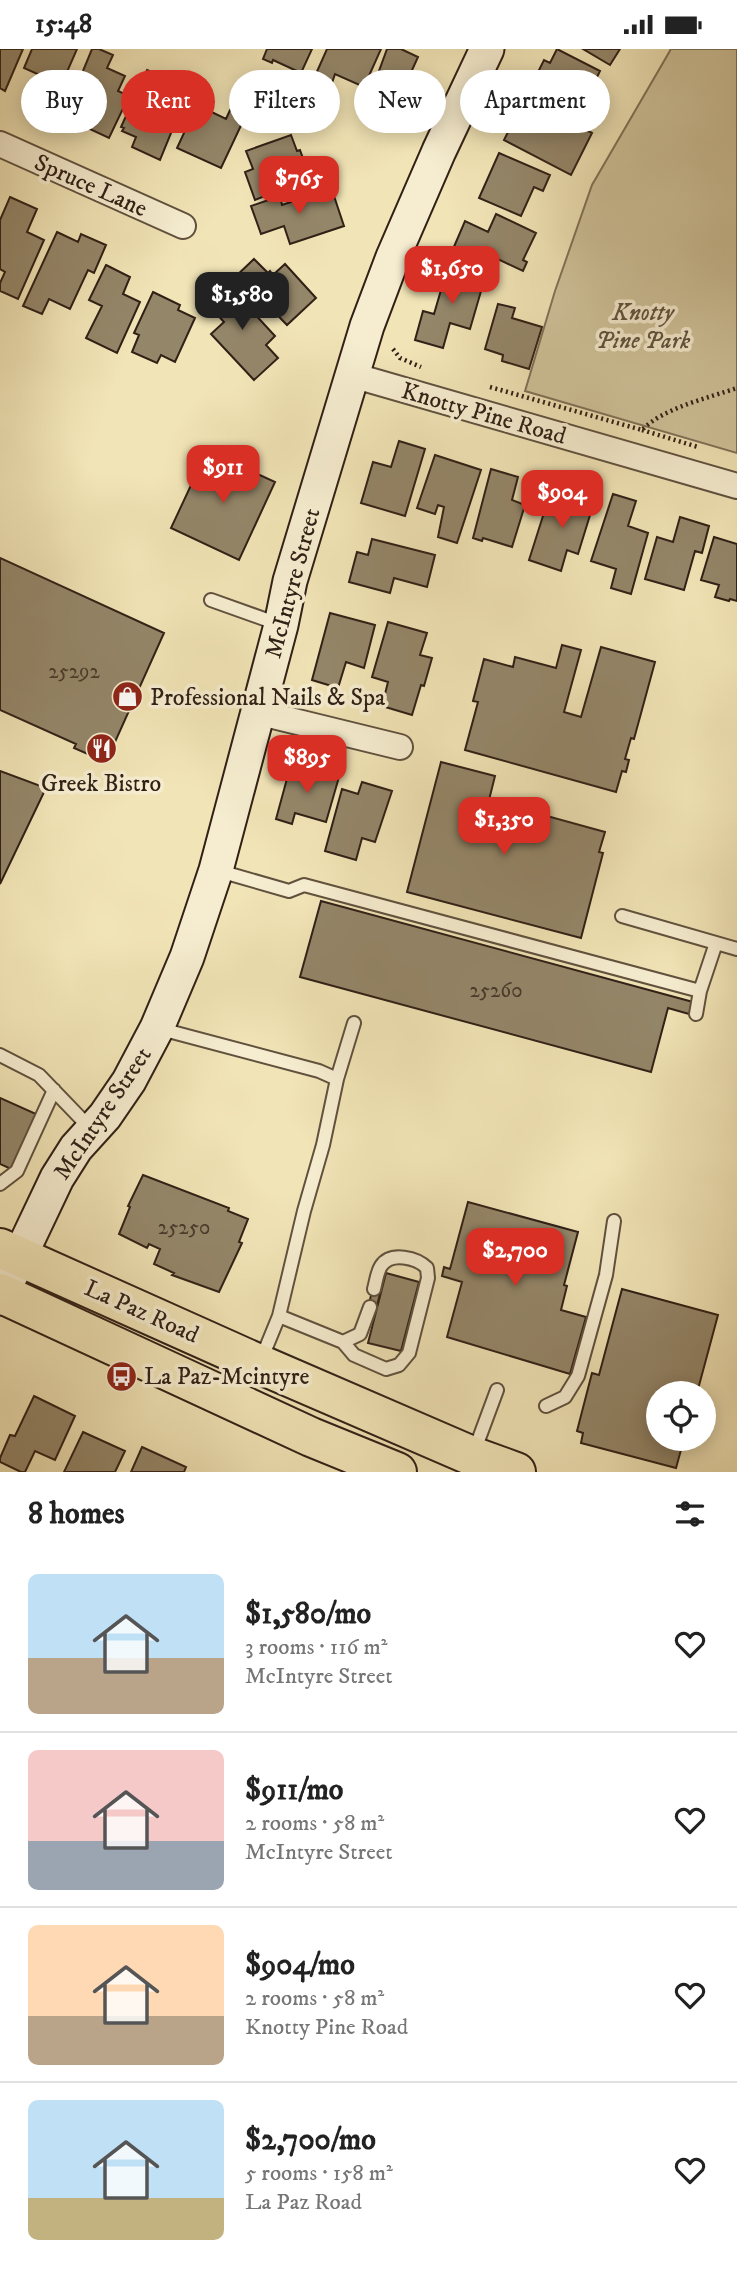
<!DOCTYPE html>
<html lang="en">
<head>
<meta charset="utf-8">
<style>
  :root { --surface:#fff; --page:#f6f6f6; --text:#222; --muted:#767676; --line:#e0e0e0; --accent:#d93025 }
  body { margin:0; font-family:"IM FELL DW Pica",serif; background:var(--page); color:var(--text); height:100vh; display:flex; flex-direction:column; font-size:26px; white-space:nowrap }
  * { box-sizing:border-box; margin:0 }
  p { font-size:23px; color:var(--muted) }
  .icon { flex:none; width:38px; height:38px; fill:none; stroke:currentColor; stroke-width:2; stroke-linecap:round; stroke-linejoin:round }
  .map { position:relative; height:1423px; overflow:hidden }
  .panel { display:flex; flex-direction:column; background:var(--surface); flex:1 }
  .panel>* { flex:none }
  .banner { position:absolute; left:21px; top:21px; width:696px; height:63px; display:flex; gap:14px }
  .controls { position:absolute; left:646px; top:1332px; display:grid; gap:14px }
  .controls a { display:grid; place-items:center; width:70px; height:70px; border-radius:50%; background:var(--surface); box-shadow:0 4px 18px #0003; font-size:35px }
  .price { position:absolute; translate:-50% -60px; padding:0 16px; border-radius:14px; background:var(--accent); color:#fff; font-size:23px; line-height:46px; filter:drop-shadow(0 2px 4px #0008) }
  .price::after { content:''; position:absolute; left:50%; top:42px; width:21px; height:16px; margin-left:-10px; background:inherit; clip-path:polygon(0 0,100% 0,50% 100%) }
  .price.current { background:#222; color:#fff }
  ul { padding:0; list-style:none }
  li { display:flex; align-items:center; gap:21px; height:175px; padding:0 28px }
  li+li { border-top:2px solid var(--line) }
  li span { display:grid; place-items:center; flex:none; width:196px; height:140px; border-radius:10px; color:#555 }
  li>.icon { margin-inline-start:auto }
  span .icon { width:84px; height:84px; fill:#fffc; stroke-width:1 }
  li b { font-size:30px }
  h2 { display:flex; justify-content:space-between; align-items:center; height:84px; padding:0 28px; font-size:30px }
  .tag { padding:0 24px; border-radius:32px; background:var(--surface); box-shadow:0 4px 18px #0003; font-size:24px; line-height:63px }
  .tag.current { background:var(--accent); color:#fff }
  .status { display:flex; justify-content:space-between; align-items:center; height:49px; padding:0 35px; background:var(--surface); direction:ltr }
  .status svg { height:19px; fill:currentColor }
  .map>svg:first-child { display:block }
  .green { fill:#d0c39b; stroke:#807258; stroke-width:2 }
  .building { fill:#948669; stroke:#302016; stroke-width:2 }
  .lines { fill:none; stroke-linecap:round; stroke-linejoin:round }
  .lane-casing { stroke:#60513e; stroke-width:16 }
  .street-casing { stroke:#60513e; stroke-width:28 }
  .secondary-casing { stroke:#302016; stroke-width:37 }
  .primary-casing { stroke:#302016; stroke-width:42 }
  .path { stroke:#302016; stroke-width:4.5; stroke-dasharray:2 3.5; stroke-linecap:butt }
  .lane { stroke:#f6edd0; stroke-width:12 }
  .street { stroke:#f6edd0; stroke-width:24 }
  .secondary { stroke:#f6edd0; stroke-width:33 }
  .primary { stroke:#f1e4b6; stroke-width:38 }
  .labels { text-anchor:middle; stroke-width:7; stroke-linejoin:round; paint-order:stroke }
  .number-label { font-size:21px; fill:#493a2b }
  .street-label { font-size:24px; fill:#302016; stroke:#f6edd0 }
  .park-label { font-size:24px; font-style:italic; fill:#60513e; stroke:#f6edd0 }
  .poi-label { font-size:24px; fill:#302016; stroke:#f6edd0; text-anchor:start }
</style>
</head>
<body>
<div class="status"><b>15:48</b><svg viewBox="0 0 49 12"><path d="M0 12V9h3v3zM5 12V6h3v6zM10 12V3h3v9zM15 12V0h3v12zM26 1h20v11H26zM47 4h2v5h-2z"/></svg></div>
<div class="map">
<svg width="737" height="1423" viewBox="0 0 737 1423">
  <rect width="100%" height="100%" fill="#f1e4b6"/>
  <filter id="stains"><feTurbulence type="fractalNoise" baseFrequency=".00286" numOctaves="4"/><feColorMatrix values="0 0 0 0 .2 0 0 0 0 .09 0 0 0 0 .02 0 0 0 .5 -.17"/></filter>
  <radialGradient id="worn" r=".72"><stop offset=".6" stop-color="#630" stop-opacity="0"/><stop offset="1" stop-color="#630" stop-opacity=".3"/></radialGradient>
  <!-- green -->
  <path class="green" d="M671 0H737V404L525 342 555 242 592 136Z"/>
  <!-- building -->
  <path class="building" d="M0 0H23L5 42 0 39Z
    M32 0H77L63 32 70 35 59 62 31 50 42 27 24 19Z
    M92 0H99L113 6 107 19 125 27 118 42 129 47 109 89 64 68Z
    M267 0H312L301 24 273 11 272 14 263 10Z
    M327 0H381L364 38 335 25 332 34 315 27Z
    M387 0H401L418 8 408 30 422 37 404 77 376 64 375 68 366 64 384 24 379 22Z
    M557 0 600 22 582 59 572 54 569 61 529 41 544 11 550 14Z
    M583 0H620L610 16Z
    M147 21 176 34 164 60 178 67 160 111 132 98 136 88 122 82 124 79 121 78Z
    M534 54 592 84 571 126 504 91 517 65 526 70Z
    M197 56 226 70 230 61 245 68 221 119 177 99Z
    M291 86 297 102 300 101 310 129 255 151 245 123 253 120 246 102Z
    M499 104 550 126 543 142 534 138 521 167 479 149Z
    M324 142 327 150 334 147 344 177 290 195 284 177 261 185 251 157 280 147 282 156Z
    M10 148 37 160 27 183 44 191 18 250 0 242V234L5 223 0 220V171Z
    M496 165 536 184 523 211 527 213 523 222 483 203 479 212 453 200 465 172 488 183Z
    M57 183 78 193 81 185 106 196 94 224 88 221 70 260 49 250 42 265 23 257Z
    M254 210 268 224 270 222 273 226 285 215 316 249 287 276 259 247 255 251 234 229Z
    M106 216 130 228 123 245 140 253 117 304 86 289 102 257 89 251Z
    M457 217 486 225 470 280 450 274 443 299 415 291 423 262 434 265 446 224 454 226Z
    M229 232 243 247 240 249 275 287 266 296 278 309 254 331 211 285 224 273 206 253Z
    M153 243 180 256 178 261 195 269 175 313 161 306 157 314 132 303 139 286 134 284Z
    M498 255 515 259 512 269 542 278 529 320 502 312 503 306 485 300Z
    M399 392 425 400 405 467 361 454 373 413 391 418Z
    M207 402 275 433 239 511 171 479Z
    M435 406 481 421 457 494 438 488 444 458 438 456 435 465 417 459Z
    M491 420 518 428 512 451 525 456 512 498 483 489 482 492 473 489Z
    M570 442 595 450 578 505 567 501 561 522 529 511 549 448 567 453Z
    M613 445 636 452 628 477 648 484 631 545 611 539 616 520 591 512Z
    M680 468 709 477 702 504 695 502 684 541 645 530 657 488 673 493Z
    M714 488 737 495V552L730 550 729 552 715 548 719 536 701 531Z
    M372 490 435 506 427 538 394 529 390 544 349 533 357 503 368 506Z
    M0 509 164 584 106 713 74 699 76 695 0 661Z
    M330 564 375 576 364 619 346 613 338 639 312 631Z
    M388 573 427 584 420 606 432 609 424 637 421 636 412 666 382 657 388 633 372 628Z
    M562 596 581 601 564 663 581 668 601 598 655 613 634 690 631 689 625 710 629 711 626 723 622 722 616 743 465 701 478 653 473 652 484 610 513 618 515 608 556 619Z
    M441 713 495 727 489 751 605 783 599 803 603 804 581 889 407 843Z
    M291 715 339 728 326 773 295 764 292 775 276 770Z
    M0 722 46 739 0 835Z
    M362 733 392 742 375 793 362 789 356 811 325 802 342 740 358 745Z
    M321 852 693 953 689 965 668 959 651 1023 300 928Z
    M0 1049 36 1065 27 1085H30L24 1099 21 1098 11 1120 0 1115Z
    M143 1126 229 1159 228 1162 248 1170 239 1193 242 1194 219 1243 172 1226 174 1224 154 1215 160 1200 149 1195 147 1199 119 1185 130 1158 128 1157Z
    M468 1153 578 1183 564 1236 567 1237 561 1261 586 1268 570 1325 447 1288 462 1233 442 1227 444 1218 450 1220Z
    M386 1224 419 1233 401 1302 368 1294Z
    M373 1239 381 1241 376 1260 368 1258Z
    M622 1240 718 1266 697 1344H658V1390H684L676 1419 581 1394 583 1384 577 1382 592 1324 599 1326Z
    M34 1347 75 1367 55 1411 35 1402 25 1423H21L0 1413V1409L10 1386 15 1387Z
    M83 1383 125 1402 115 1423H64Z
    M142 1398 186 1418 184 1423H131Z"/>
  <g class="lines">
    <defs>
      <path id="lane" d="M211 551 281 576
        M216 821 289 842 304 836 700 942
        M622 867 737 900
        M696 965 700 942 716 894
        M157 979 319 1022 337 1030
        M0 1006 39 1026 91 1080
        M0 1135 17 1122 54 1041
        M370 1258 360 1285 343 1293 354 1306 386 1320 399 1316 409 1304 428 1229 427 1219C417 1209 391 1202 381 1217 377 1223 376 1233 374 1240
        M279 1267 343 1293
        M261 1311 279 1267 304 1162 323 1096 337 1030 354 974
        M546 1357 565 1348 578 1327 606 1226 614 1172
        M474 1403 497 1341"/>
      <path id="street" d="M0 95 183 177
        M352 326 737 437
        M257 663 400 698"/>
      <path id="secondary" d="M0 1249 57 1129 76 1099 105 1067 129 1032 157 979 187 908 216 821 281 576 290 532 367 277 393 208 439 102 487 0"/>
      <path id="primary" d="M0 1199 259 1315 472 1407 516 1423
        M0 1244 311 1388 397 1423"/>
    </defs>
    <!-- lane casing -->
    <use href="#lane" class="lane-casing"/>
    <!-- street casing -->
    <use href="#street" class="street-casing"/>
    <!-- secondary casing -->
    <use href="#secondary" class="secondary-casing"/>
    <!-- primary casing -->
    <use href="#primary" class="primary-casing"/>
    <!-- path -->
    <path class="path" d="M393 300 400 309 421 318
      M490 338 642 381C663 359 708 349 737 339
      M642 381 698 398"/>
    <!-- lane -->
    <use href="#lane" class="lane"/>
    <!-- street -->
    <use href="#street" class="street"/>
    <!-- secondary -->
    <use href="#secondary" class="secondary"/>
    <!-- primary -->
    <use href="#primary" class="primary"/>
  </g>
  <!-- icons -->
  <defs>
    <symbol id="shop-disc" viewBox="-11 -11 22 22"><circle r="9.5" fill="#8f2418" stroke="#f6edd0"/><path d="M-5-2.5h2.3a2.7 3.5 0 0 1 5.4 0H5L5.5 6h-11ZM-1.5-2.5h3a1.5 2.3 0 0 0-3 0Z" fill="#fff"/></symbol>
    <symbol id="restaurant-disc" viewBox="-11 -11 22 22"><circle r="9.5" fill="#8f2418" stroke="#f6edd0"/><path d="M-5-6h1v4h1v-4h1v4h1v-4h1v5L-1.5 .5V6h-2V.5L-5-1ZM5-6V6H3V1.5H1.5Q1.5-4 5-6Z" fill="#fff"/></symbol>
    <symbol id="bus-disc" viewBox="-11 -11 22 22"><circle r="9.5" fill="#8f2418" stroke="#f6edd0"/><path d="M-5-6H5V4H4V6H2V4H-2V6H-4V4H-5ZM-3.5-4V0h7V-4ZM-3.5 1.2v1.5H-2V1.2ZM2 1.2v1.5H3.5V1.2Z" fill="#fff"/></symbol>
  </defs>
  <g fill-rule="evenodd">
    <use href="#shop-disc" x="110" y="630" width="35" height="35"/>
    <use href="#restaurant-disc" x="84" y="682" width="35" height="35"/>
    <use href="#bus-disc" x="104" y="1310" width="35" height="35"/>
  </g>
  <g class="labels">
    <!-- number labels -->
    <g class="number-label">
      <text x="74" y="629">25292</text>
      <text x="496" y="948">25260</text>
      <text x="184" y="1185">25250</text>
    </g>
    <!-- street labels -->
    <g class="street-label">
      <text transform="translate(91 136) rotate(24)" y="8">Spruce Lane</text>
      <text transform="translate(484 364) rotate(16)" y="8">Knotty Pine Road</text>
      <text transform="translate(292 534) rotate(-75)" y="8">McIntyre Street</text>
      <text transform="translate(102 1064) rotate(-56)" y="8">McIntyre Street</text>
      <text transform="translate(142 1262) rotate(24)" y="8">La Paz Road</text>
    </g>
    <!-- park labels -->
    <g class="park-label">
      <text x="643" y="271">Knotty<tspan x="643" dy="28">Pine Park</tspan></text>
    </g>
    <!-- poi labels -->
    <g class="poi-label">
      <text x="150" y="656">Professional Nails &amp; Spa</text>
      <text x="101" y="742" text-anchor="middle">Greek Bistro</text>
      <text x="144" y="1335">La Paz-Mcintyre</text>
    </g>
  </g>
  <rect width="100%" height="100%" filter="url(#stains)"/>
  <rect width="100%" height="100%" fill="url(#worn)"/>
</svg>
<div class="controls">
<a><svg class="icon" aria-label="locate" viewBox="0 0 24 24"><circle cx="12" cy="12" r="6"/><path d="M12 2v4M12 18v4M2 12h4M18 12h4"/></svg></a>
</div>
<b class="price" style="left:299px;top:167px">$765</b>
<b class="price" style="left:452px;top:257px">$1,650</b>
<b class="price current" style="left:242px;top:283px">$1,580</b>
<b class="price" style="left:223px;top:456px">$911</b>
<b class="price" style="left:562px;top:481px">$904</b>
<b class="price" style="left:307px;top:746px">$895</b>
<b class="price" style="left:504px;top:808px">$1,350</b>
<b class="price" style="left:515px;top:1239px">$2,700</b>
<div class="banner">
<a class="tag">Buy</a>
<a class="tag current">Rent</a>
<a class="tag">Filters</a>
<a class="tag">New</a>
<a class="tag">Apartment</a>
</div>
</div>
<section class="panel">
<h2>8 homes<svg class="icon" aria-label="filters" viewBox="0 0 24 24"><path d="M4 7h16M4 17h16"/><circle cx="9" cy="7" r="2"/><circle cx="15" cy="17" r="2"/></svg></h2>
<ul>
<li><span style="background:linear-gradient(#bfe0f5 60%,#b9a48a 0)"><svg class="icon" aria-label="home" viewBox="0 0 24 24"><path d="M3 11l9-7 9 7M6 9v11h12V9"/></svg></span><div><b>$1,580/mo</b><p>3 rooms · 116 m²</p><p>McIntyre Street</p></div><svg class="icon" aria-label="heart" viewBox="0 0 24 24"><path d="M12 20l-8-8c-3-5 5-10 8-4 3-6 11-1 8 4z"/></svg></li>
<li><span style="background:linear-gradient(#f6c9c9 65%,#9aa5b1 0)"><svg class="icon" aria-label="home" viewBox="0 0 24 24"><path d="M3 11l9-7 9 7M6 9v11h12V9"/></svg></span><div><b>$911/mo</b><p>2 rooms · 58 m²</p><p>McIntyre Street</p></div><svg class="icon" aria-label="heart" viewBox="0 0 24 24"><path d="M12 20l-8-8c-3-5 5-10 8-4 3-6 11-1 8 4z"/></svg></li>
<li><span style="background:linear-gradient(#ffd9b3 65%,#b9a48a 0)"><svg class="icon" aria-label="home" viewBox="0 0 24 24"><path d="M3 11l9-7 9 7M6 9v11h12V9"/></svg></span><div><b>$904/mo</b><p>2 rooms · 58 m²</p><p>Knotty Pine Road</p></div><svg class="icon" aria-label="heart" viewBox="0 0 24 24"><path d="M12 20l-8-8c-3-5 5-10 8-4 3-6 11-1 8 4z"/></svg></li>
<li><span style="background:linear-gradient(#bfe0f5 70%,#c2b280 0)"><svg class="icon" aria-label="home" viewBox="0 0 24 24"><path d="M3 11l9-7 9 7M6 9v11h12V9"/></svg></span><div><b>$2,700/mo</b><p>5 rooms · 158 m²</p><p>La Paz Road</p></div><svg class="icon" aria-label="heart" viewBox="0 0 24 24"><path d="M12 20l-8-8c-3-5 5-10 8-4 3-6 11-1 8 4z"/></svg></li>
</ul>
</section>
</body>
</html>
